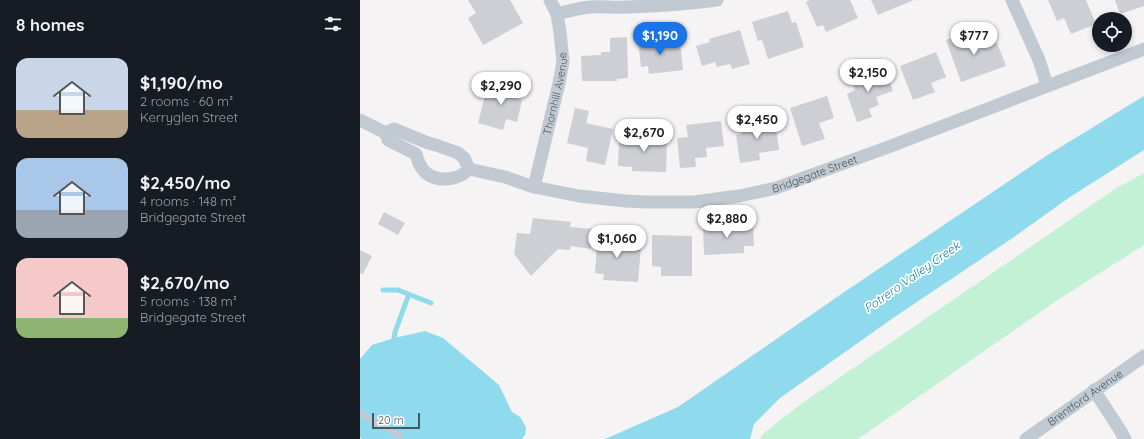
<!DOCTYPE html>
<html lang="en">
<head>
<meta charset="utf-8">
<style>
  :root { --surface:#171b24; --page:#242831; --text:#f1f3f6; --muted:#9ea1a6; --accent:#1a73e8 }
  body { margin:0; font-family:Quicksand,sans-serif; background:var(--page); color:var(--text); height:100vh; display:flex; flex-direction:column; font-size:15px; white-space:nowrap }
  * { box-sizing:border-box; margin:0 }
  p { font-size:13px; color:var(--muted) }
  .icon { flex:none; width:22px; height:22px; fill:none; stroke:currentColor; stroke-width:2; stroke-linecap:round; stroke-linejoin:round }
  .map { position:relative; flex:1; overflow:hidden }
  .panel { display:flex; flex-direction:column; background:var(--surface); width:360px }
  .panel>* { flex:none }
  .controls { position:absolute; left:732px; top:12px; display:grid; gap:8px }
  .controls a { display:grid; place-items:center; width:40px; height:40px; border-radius:50%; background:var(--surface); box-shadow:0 2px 6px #0003; font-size:20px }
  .scale { position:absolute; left:12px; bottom:10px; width:48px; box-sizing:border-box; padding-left:4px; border:2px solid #4a5661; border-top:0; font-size:11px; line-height:14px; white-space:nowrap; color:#4a5661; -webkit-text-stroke:3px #fff; paint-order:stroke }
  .price { position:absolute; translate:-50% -34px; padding:0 9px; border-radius:14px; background:#fff; color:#222; font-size:13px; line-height:26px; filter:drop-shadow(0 1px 2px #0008) }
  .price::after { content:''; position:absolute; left:50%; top:24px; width:12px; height:9px; margin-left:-6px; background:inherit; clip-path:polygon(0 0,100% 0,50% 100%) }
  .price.on { background:var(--accent); color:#fff }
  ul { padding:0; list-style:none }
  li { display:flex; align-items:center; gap:12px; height:100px; padding:0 16px }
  li span { display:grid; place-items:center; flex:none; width:112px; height:80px; border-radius:12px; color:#555 }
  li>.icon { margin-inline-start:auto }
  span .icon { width:48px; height:48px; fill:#fffc; stroke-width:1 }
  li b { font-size:17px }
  h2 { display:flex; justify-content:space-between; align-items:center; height:48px; padding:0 16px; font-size:17px }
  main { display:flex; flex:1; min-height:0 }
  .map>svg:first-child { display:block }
  .green { fill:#c3f1d5 }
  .water { fill:#90daee }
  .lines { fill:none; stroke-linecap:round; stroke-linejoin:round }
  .stream { stroke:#90daee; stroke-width:5 }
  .building { fill:#cdcfd5 }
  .lane { stroke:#c1cad2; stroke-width:6 }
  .street { stroke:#c1cad2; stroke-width:13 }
  .labels { text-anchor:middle; stroke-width:3.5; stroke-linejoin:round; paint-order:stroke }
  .street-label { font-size:11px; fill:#4a5661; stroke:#fff }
  .water-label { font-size:12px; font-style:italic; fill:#0c7c9b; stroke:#fff }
</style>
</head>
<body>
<main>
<section class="panel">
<h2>8 homes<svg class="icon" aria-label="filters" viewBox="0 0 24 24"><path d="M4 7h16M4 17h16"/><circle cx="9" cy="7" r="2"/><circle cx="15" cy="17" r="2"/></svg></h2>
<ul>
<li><span style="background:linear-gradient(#c9d6e8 65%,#b9a48a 0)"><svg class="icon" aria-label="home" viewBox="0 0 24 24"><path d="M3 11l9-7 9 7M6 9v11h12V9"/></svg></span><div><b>$1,190/mo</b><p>2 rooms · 60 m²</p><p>Kerryglen Street</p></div></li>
<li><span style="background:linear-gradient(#a9c7e8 65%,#9aa5b1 0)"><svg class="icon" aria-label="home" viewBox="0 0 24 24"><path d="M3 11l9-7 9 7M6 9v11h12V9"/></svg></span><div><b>$2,450/mo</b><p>4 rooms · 148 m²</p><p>Bridgegate Street</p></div></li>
<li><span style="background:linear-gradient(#f6c9c9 75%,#8fb573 0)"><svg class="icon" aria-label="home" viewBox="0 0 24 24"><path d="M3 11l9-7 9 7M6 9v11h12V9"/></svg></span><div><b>$2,670/mo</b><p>5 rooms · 138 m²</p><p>Bridgegate Street</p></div></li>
</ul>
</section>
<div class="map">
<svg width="784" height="439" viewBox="0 0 784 439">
  <rect width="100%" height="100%" fill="#f5f3f3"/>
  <!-- green -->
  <path class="green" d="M784 173V245L699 299 498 439H400L403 434 438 406 755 189Z"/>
  <!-- water -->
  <path class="water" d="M784 96V150L710 197 654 237 536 316 420 398 394 424 390 439H245L318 407 477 297 686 156Z
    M65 331 83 338 139 385 152 412 160 417 166 427 165 435 162 439H2L0 437V359L12 345 34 338Z"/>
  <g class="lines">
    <!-- stream -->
    <path class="stream" d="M23 290H38L71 303
      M34 338 35 332 49 294"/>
  </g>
  <!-- building -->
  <path class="building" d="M108 0H150L163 23 123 45 108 18 116 13Z
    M450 0H490L498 18 466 32 463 25 457 27 446 2Z
    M511 0H554L518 15Z
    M688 0H726L736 24 711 34 704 18 697 21Z
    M755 0H784V6L760 14Z
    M428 11 432 23 436 22 444 47 408 59 402 40 398 41 392 22Z
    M380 30 390 64 372 69 370 64 357 67 355 62 342 66 336 46 350 42 349 39Z
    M613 30 620 49 637 43 646 66 601 82 586 40Z
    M267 37 268 78 257 79V81H222L221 56 241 55V52H250V38Z
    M301 37 302 45 320 43 323 70 289 74 288 66 281 67 278 40Z
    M576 52 586 77 571 83 575 92 553 100 540 66Z
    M524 67 533 91 516 97 519 105 509 109 512 117 497 122 487 94 495 90 491 80Z
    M143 80 162 85 158 99 162 100 157 122 146 119 143 130 118 123 126 92 139 95Z
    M467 96 474 118 459 123 465 139 442 146 430 108Z
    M215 108 229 111 226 123 253 129 245 165 226 161 228 148 207 143Z
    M415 120 419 150 399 153 400 160 380 163 376 135 382 134 381 124Z
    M361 121 364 146 346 148 347 157 335 158 336 167 320 168 317 138 328 137 326 125Z
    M275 131H291V138H307L306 172 272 171V167L258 166 259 141H274Z
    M24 212 45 223 38 235 18 224Z
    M173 218 211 222 210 227 233 229 231 249 211 246 210 250 198 249 171 276 154 254 157 233 170 234Z
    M393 224 394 246H384V253L344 255 343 226Z
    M238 234 262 237 261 244 281 246 278 282 243 280 244 274 235 273Z
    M292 235 332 236V276H301V267L292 266Z
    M0 250 12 256 3 274 0 273Z"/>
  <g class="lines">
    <!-- lane -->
    <path class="lane" d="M0 413 40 436"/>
    <!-- street -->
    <g class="street">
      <path d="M652 0 679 60 687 85"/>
      <path d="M197 14C208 11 219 8 230 7 242 6 255 8 267 7 297 6 327 4 357 0"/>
      <path d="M0 120 26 133 28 140 56 154C58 161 60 168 66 173 79 183 99 180 109 169"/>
      <path d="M26 133 34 129 68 143 76 145 98 153 104 158 109 169"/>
      <path id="s1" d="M109 169 145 177 174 187 219 196 266 201 286 202H334L379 196 416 188 531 146 784 49"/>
      <path id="s2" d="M174 187 199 83 203 62 200 32 197 14 190 0"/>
      <path d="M734 390 760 430 765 439"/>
      <path id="s3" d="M666 439 784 356"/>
    </g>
  </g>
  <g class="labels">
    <!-- street labels -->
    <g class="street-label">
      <text dy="4" stroke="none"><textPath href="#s2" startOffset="96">Thornhill Avenue</textPath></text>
      <text dy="4" stroke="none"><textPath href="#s1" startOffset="353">Bridgegate Street</textPath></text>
      <text dy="4" stroke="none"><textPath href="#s3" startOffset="72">Brentford Avenue</textPath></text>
    </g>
    <!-- water labels -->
    <g class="water-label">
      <text transform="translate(552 277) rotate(-35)" y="4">Potrero Valley Creek</text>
    </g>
  </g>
</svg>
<div class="controls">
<a><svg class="icon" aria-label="locate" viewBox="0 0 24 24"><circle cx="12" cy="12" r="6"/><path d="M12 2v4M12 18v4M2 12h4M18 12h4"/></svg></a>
</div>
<div class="scale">20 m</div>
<b class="price on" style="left:300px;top:56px">$1,190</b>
<b class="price" style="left:614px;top:56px">$777</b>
<b class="price" style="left:508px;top:93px">$2,150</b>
<b class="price" style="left:141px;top:106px">$2,290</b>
<b class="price" style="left:397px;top:140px">$2,450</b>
<b class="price" style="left:284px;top:153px">$2,670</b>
<b class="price" style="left:367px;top:239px">$2,880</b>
<b class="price" style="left:257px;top:259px">$1,060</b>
</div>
</main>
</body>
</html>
